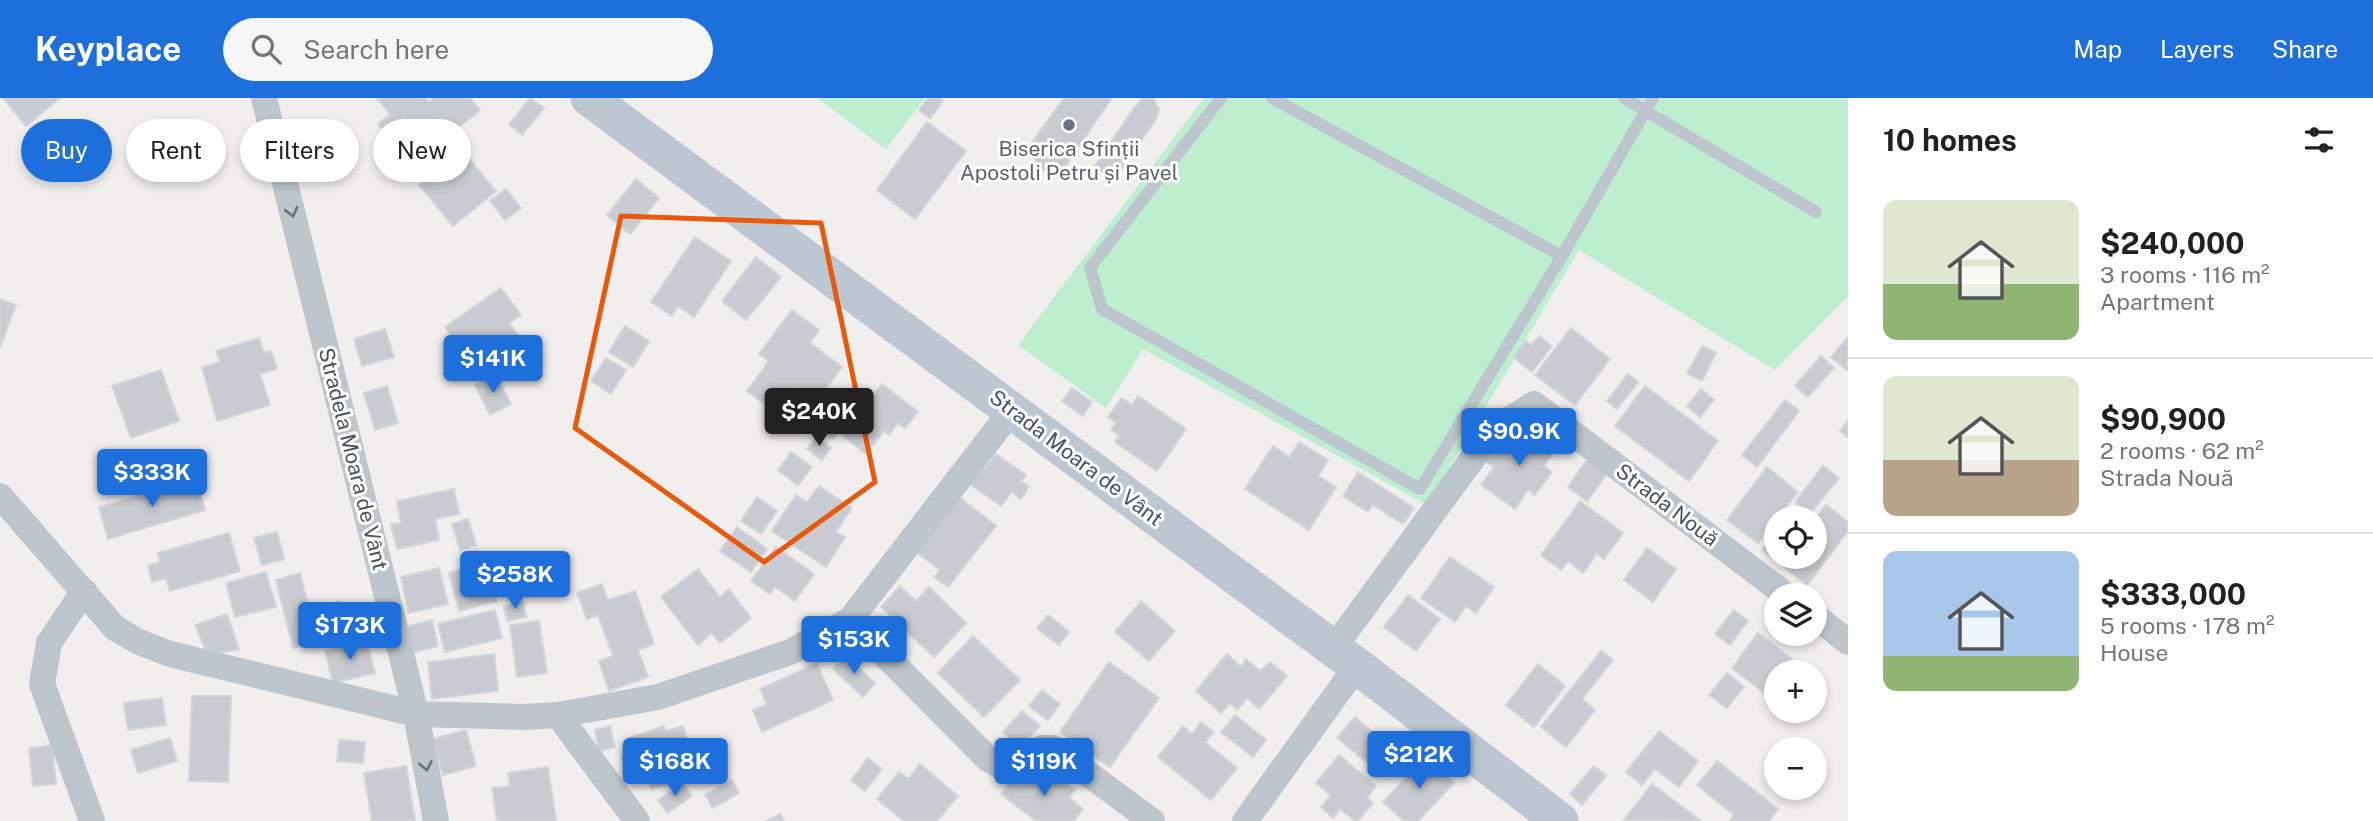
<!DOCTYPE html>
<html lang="en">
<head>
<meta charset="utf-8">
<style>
  :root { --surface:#fff; --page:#f6f6f6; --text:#202124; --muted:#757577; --line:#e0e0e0; --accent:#1d70dc }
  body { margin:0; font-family:"Public Sans",sans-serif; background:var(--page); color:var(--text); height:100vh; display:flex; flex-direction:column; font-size:26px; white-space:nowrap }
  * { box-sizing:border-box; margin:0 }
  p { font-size:23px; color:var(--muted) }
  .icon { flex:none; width:38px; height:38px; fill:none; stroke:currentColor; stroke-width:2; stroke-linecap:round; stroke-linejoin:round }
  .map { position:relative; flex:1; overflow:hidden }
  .panel { display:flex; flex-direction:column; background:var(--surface); width:525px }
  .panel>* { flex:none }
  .guide { position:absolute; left:21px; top:21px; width:665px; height:63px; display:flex; gap:14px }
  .buttons { position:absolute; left:1764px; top:408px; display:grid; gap:14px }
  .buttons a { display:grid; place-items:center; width:63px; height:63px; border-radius:50%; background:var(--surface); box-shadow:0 4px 10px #0003; font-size:35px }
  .price { position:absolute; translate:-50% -60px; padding:0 16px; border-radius:7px; background:var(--accent); color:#fff; font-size:23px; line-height:46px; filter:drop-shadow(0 2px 4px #0008) }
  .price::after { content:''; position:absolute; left:50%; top:42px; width:21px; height:16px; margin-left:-10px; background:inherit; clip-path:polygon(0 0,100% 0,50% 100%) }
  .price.selected { background:#222; color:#fff }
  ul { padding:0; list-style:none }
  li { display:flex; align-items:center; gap:21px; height:175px; padding:0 35px }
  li+li { border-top:2px solid var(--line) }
  li span { display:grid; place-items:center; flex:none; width:196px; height:140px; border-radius:14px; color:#555 }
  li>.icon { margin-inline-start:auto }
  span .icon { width:84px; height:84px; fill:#fffc; stroke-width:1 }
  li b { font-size:30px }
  h2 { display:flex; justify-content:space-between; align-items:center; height:84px; padding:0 35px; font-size:30px }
  .pill { padding:0 24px; border-radius:32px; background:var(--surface); box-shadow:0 4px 10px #0003; font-size:24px; line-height:63px }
  .pill.selected { background:var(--accent); color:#fff }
  header { display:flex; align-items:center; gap:42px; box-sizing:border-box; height:98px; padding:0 35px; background:var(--accent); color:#fff }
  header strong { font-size:33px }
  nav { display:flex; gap:38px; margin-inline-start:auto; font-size:24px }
  .search { width:490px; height:63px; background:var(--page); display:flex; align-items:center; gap:18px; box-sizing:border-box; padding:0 24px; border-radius:38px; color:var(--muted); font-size:26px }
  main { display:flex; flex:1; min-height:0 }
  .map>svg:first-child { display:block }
  .green { fill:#bdeed0 }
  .building { fill:#c8cbd1; stroke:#d2d5da; stroke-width:2 }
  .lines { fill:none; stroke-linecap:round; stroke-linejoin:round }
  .service { stroke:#bdc6cd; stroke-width:12 }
  .minor { stroke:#bdc6cd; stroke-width:26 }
  .secondary { stroke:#bcc7d2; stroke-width:37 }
  .oneway { stroke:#6a757d }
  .marked { fill:none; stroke:#e8590c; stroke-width:5; stroke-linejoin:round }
  .worship-dot { fill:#6b7280; stroke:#fff; stroke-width:2.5 }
  .labels { text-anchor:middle; stroke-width:6; stroke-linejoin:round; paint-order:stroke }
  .worship-label { font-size:21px; fill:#5b616d; stroke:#fff }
  .street-label { font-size:21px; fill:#47525b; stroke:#fff }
</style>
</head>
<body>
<header>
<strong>Keyplace</strong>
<div class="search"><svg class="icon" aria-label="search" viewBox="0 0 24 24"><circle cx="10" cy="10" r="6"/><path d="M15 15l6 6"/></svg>Search here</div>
<nav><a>Map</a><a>Layers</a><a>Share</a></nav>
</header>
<main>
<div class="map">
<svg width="1848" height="723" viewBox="0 0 1848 723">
  <rect width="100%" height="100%" fill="#f1eeee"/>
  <!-- green -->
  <path class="green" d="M817 0H925L886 51Z
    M1204 0H1848V198L1775 272 1579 152 1427 407 1143 251 1106 310 1018 247Z"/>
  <!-- building -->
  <path class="building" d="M3 0H60L26 28Z
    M377 0H426L429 4 433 0H470L480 12 428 54 417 40 400 54 378 26 390 16Z
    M530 0 544 10 522 37 509 26Z
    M928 0H938L943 3 930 20 919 12Z
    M1064 0H1112L1060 76 1051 70 1047 75 1034 67 1036 62 1025 54Z
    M1153 0 1159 11 1156 21 1114 82 1094 69 1134 10 1142 1Z
    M927 24 966 53 915 121 877 92Z
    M461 51 496 93 453 128 419 87Z
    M636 81 659 100 630 136 607 117Z
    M506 91 521 110 505 122 490 103Z
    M695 139 731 163 694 219 678 208 672 218 651 204Z
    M756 159 781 179 746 222 722 203Z
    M501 190 521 217 509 225 523 244 478 276 445 229Z
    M0 201 16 207 0 249Z
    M792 212 819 232 810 245 842 269 817 303 796 288 776 314 747 293 769 263 759 256Z
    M625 228 649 243 633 269 609 254Z
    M1571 230 1610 261 1575 307 1535 277Z
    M385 231 394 259 362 268 354 241Z
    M1539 238 1552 248 1532 274 1513 259 1526 243 1531 247Z
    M1848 239V273L1831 259Z
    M259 240 264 255 271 253 277 271 260 276 270 307 217 323 202 269 220 264 216 253Z
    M1702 248 1716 255 1702 283 1687 275Z
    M1821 258 1834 270 1808 299 1795 288Z
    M606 260 626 272 611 296 591 283Z
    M161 272 179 323 131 340 112 288Z
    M1628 276 1638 284 1617 311 1607 303Z
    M496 277 511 306 490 317 475 287Z
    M882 286 918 314 905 330 898 325 889 337 884 333 866 356 842 337Z
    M387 288 398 325 375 332 364 295Z
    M1645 288 1718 343 1689 383 1615 328Z
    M1072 290 1092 304 1083 318 1062 303Z
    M1701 291 1714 302 1700 319 1687 308Z
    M1138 298 1186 331 1157 373 1115 344 1119 337 1111 332 1116 325 1108 319 1122 300 1132 307Z
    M832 302 851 316 833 341 814 327Z
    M1785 302 1799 313 1757 369 1742 357Z
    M1848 322V339L1840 333Z
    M1523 329 1556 351 1544 368 1552 374 1535 397 1528 392 1515 411 1481 387 1494 369 1486 364 1501 343 1510 349Z
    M816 339 831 350 822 362 807 351Z
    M1299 344 1328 362 1318 378 1336 389 1309 432 1245 391 1273 348 1290 359Z
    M791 354 812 369 798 387 778 372Z
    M996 356 1026 377 1021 383 1029 389 1021 401 1012 394 1001 408 964 382 975 366 984 372Z
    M1590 358 1610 372 1587 403 1568 389Z
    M1823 368 1839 380 1810 416 1795 404Z
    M1767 369 1798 394 1758 445 1727 422Z
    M1358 374 1414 410 1403 426 1373 407 1368 414 1343 398Z
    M196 381 205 412 108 441 99 409Z
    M819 388 852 410 836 434 845 439 826 469 772 433 796 397 807 404Z
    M454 391 459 416 435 421 439 442 397 451 391 426 401 425 397 403Z
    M958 398 996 428 948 489 934 479 940 472 915 453Z
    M757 399 777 413 761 436 741 423Z
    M1580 403 1623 435 1604 461 1597 456 1583 475 1568 463 1561 472 1541 457Z
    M1826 407 1848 424V433L1807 487 1762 452 1776 434V458H1815V421Z
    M1792 413 1802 420H1787Z
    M468 421 476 447 460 452 452 426Z
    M737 429 767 451 751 474 720 453Z
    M277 434 284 461 262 467 254 440Z
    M229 435 240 473 170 493 166 480 152 484 148 468 160 464 158 455Z
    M776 449 814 476 795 503 775 489 770 496 751 483Z
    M1647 450 1676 471 1653 504 1624 482Z
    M1450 459 1494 489 1476 515 1466 508 1455 524 1421 500Z
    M486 464 497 503 459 513 449 475Z
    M439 470 448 506 409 515 401 479Z
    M698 471 720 499 729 491 751 520 720 545 712 535 698 547 661 499Z
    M266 474 276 509 235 519 226 485Z
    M533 474 536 488 503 496 500 482Z
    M300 475 317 544 293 550 276 482Z
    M602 486 608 502 635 493 654 546 638 552 648 579 609 593 599 563 613 558 598 517 587 521 577 495Z
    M900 488 916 503 929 489 966 525 934 559 881 509Z
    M1408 497 1440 521 1416 553 1384 529Z
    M340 503 352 536 326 545 315 512Z
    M1141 503 1175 533 1149 563 1115 534Z
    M523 504 526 519 507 523 504 508Z
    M495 512 502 540 445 554 438 526Z
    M1734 512 1748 523 1730 547 1715 536Z
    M227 516 239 552 207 556 195 527Z
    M1048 517 1069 534 1059 547 1037 530Z
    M432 522 438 548 412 555 405 529Z
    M539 523 547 575 517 579 510 527Z
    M1758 535 1809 574H1776V604L1732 570Z
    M973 538 1020 582 984 619 938 575Z
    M367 544 375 575 333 585 325 553Z
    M1601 553 1613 562 1582 601 1595 612 1566 649 1541 629Z
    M494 556 498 593 432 601 428 564Z
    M1227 556 1241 569 1246 561 1260 573 1270 564 1287 578 1259 611 1247 600 1237 612 1230 605 1221 615 1196 593Z
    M846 558 875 585 863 599 833 571Z
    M1109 564 1159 600 1110 669 1060 634Z
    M817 565 833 602 762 634 753 612 767 606 760 591Z
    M1538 566 1565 588 1534 629 1506 607Z
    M1727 575 1744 589 1727 610 1709 597Z
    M1042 592 1060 606 1048 622 1029 608Z
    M192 598H231L228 684 189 683Z
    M162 600 166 627 128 632 124 605Z
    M1022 613 1040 628 1020 649 1003 634Z
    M1235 617 1266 642 1253 659 1221 634Z
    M1355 619 1383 643 1366 664 1337 640Z
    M1201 624 1214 634 1205 644 1237 670 1211 702 1158 659 1183 628 1192 636Z
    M610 628 615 649 599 653 595 632Z
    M664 628 666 633 683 628 694 664 674 670 678 683 651 691 647 677 629 683 621 658 631 655 627 641Z
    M466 632 476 668 443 677 433 641Z
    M1659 633 1698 663 1679 689 1655 671 1642 687 1626 674Z
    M170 640 177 663 138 675 131 652Z
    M339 642 365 644 363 665 337 663Z
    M52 647 56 686 33 688 29 650Z
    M1339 657 1376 688 1367 700 1373 705 1358 723H1355L1340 711 1333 720 1321 709 1331 697 1316 685Z
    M1426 658 1454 685 1418 723H1404L1383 704Z
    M868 660 882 671 865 693 851 682Z
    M1717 663 1778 711 1769 723H1730L1734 717 1697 687Z
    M920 666 958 698 937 723H904L877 701 899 674 908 681Z
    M406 668 415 723H372L364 675Z
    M1594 668 1606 678 1582 707 1570 696Z
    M548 669 556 723H497L492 690 510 688 508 675Z
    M1047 670 1075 692 1069 700 1083 711 1074 723H1036L1001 696 1013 681 1021 687 1032 673 1040 679Z
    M732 682 739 695 713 710 705 697Z
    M683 685 692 698 667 715 658 702Z
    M1652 686 1701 723 1624 722Z
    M780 716 784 723H766Z"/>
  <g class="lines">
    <!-- service -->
    <path class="service" d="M1221 0 1090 170 1102 211 1420 391 1562 158 1653 0
      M1272 0 1562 158
      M1624 0 1816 114"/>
    <!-- minor -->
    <path class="minor" d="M264 0 416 616 436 723
      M0 398 115 530 139 544 170 556 416 616 524 619 558 617 658 599 790 554 850 522 1012 312
      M84 493 49 545 42 586 92 723
      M1815 518 1848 544
      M850 522 988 661 1011 674 1026 667 1042 650H1053L1152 723
      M1333 551 1495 330 1534 306 1786 497
      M558 617 637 723
      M1245 723 1357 568"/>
    <!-- secondary -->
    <path class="secondary" d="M589 0 1357 568 1560 723"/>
  </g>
  <!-- one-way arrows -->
  <defs><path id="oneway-chevron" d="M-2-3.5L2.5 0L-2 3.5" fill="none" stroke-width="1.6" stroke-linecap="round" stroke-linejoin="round" transform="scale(1.75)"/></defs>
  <g class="oneway">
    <use href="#oneway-chevron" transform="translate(292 114) rotate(76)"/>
    <use href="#oneway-chevron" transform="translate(426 668) rotate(79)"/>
  </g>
  <!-- marked area -->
  <path class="marked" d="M621 118 821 125 875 384 764 464 575 330Z"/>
  <!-- markers -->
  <circle class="worship-dot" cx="1069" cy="27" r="7"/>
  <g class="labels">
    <!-- worship labels -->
    <g class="worship-label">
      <text x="1069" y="58">Biserica Sfinții<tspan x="1069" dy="24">Apostoli Petru și Pavel</tspan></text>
    </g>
    <!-- street labels -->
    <g class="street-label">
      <text transform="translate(1076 360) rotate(37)" y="7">Strada Moara de Vânt</text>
      <text transform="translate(353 361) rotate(76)" y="7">Stradela Moara de Vânt</text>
      <text transform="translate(1667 407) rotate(37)" y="7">Strada Nouă</text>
    </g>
  </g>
</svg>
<div class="buttons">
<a><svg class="icon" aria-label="locate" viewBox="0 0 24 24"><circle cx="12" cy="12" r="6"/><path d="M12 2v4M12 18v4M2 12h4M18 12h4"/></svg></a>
<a><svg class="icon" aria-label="layers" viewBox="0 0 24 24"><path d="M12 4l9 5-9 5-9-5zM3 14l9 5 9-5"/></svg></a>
<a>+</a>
<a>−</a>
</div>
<b class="price" style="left:493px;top:297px">$141K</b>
<b class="price selected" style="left:819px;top:350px">$240K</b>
<b class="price" style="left:1519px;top:370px">$90.9K</b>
<b class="price" style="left:152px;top:411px">$333K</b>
<b class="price" style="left:515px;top:513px">$258K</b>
<b class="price" style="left:350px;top:564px">$173K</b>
<b class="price" style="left:854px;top:578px">$153K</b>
<b class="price" style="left:1419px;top:693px">$212K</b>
<b class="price" style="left:675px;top:700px">$168K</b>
<b class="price" style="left:1044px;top:700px">$119K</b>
<div class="guide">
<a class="pill selected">Buy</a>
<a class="pill">Rent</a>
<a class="pill">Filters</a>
<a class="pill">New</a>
</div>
</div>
<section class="panel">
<h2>10 homes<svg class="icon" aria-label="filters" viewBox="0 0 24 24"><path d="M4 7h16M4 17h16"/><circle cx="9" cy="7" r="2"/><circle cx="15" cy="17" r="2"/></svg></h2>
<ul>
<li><span style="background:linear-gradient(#dfe7d0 60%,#8fb573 0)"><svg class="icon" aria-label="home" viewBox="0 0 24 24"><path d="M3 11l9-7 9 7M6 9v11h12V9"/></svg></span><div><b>$240,000</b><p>3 rooms · 116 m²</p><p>Apartment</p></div></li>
<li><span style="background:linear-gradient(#dfe7d0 60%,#b9a48a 0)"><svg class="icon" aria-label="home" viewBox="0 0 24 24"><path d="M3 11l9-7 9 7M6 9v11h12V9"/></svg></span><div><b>$90,900</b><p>2 rooms · 62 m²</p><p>Strada Nouă</p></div></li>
<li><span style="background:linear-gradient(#a9c7e8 75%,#8fb573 0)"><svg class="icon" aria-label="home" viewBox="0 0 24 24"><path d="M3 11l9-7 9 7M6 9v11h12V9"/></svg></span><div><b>$333,000</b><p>5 rooms · 178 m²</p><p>House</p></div></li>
</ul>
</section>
</main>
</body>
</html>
